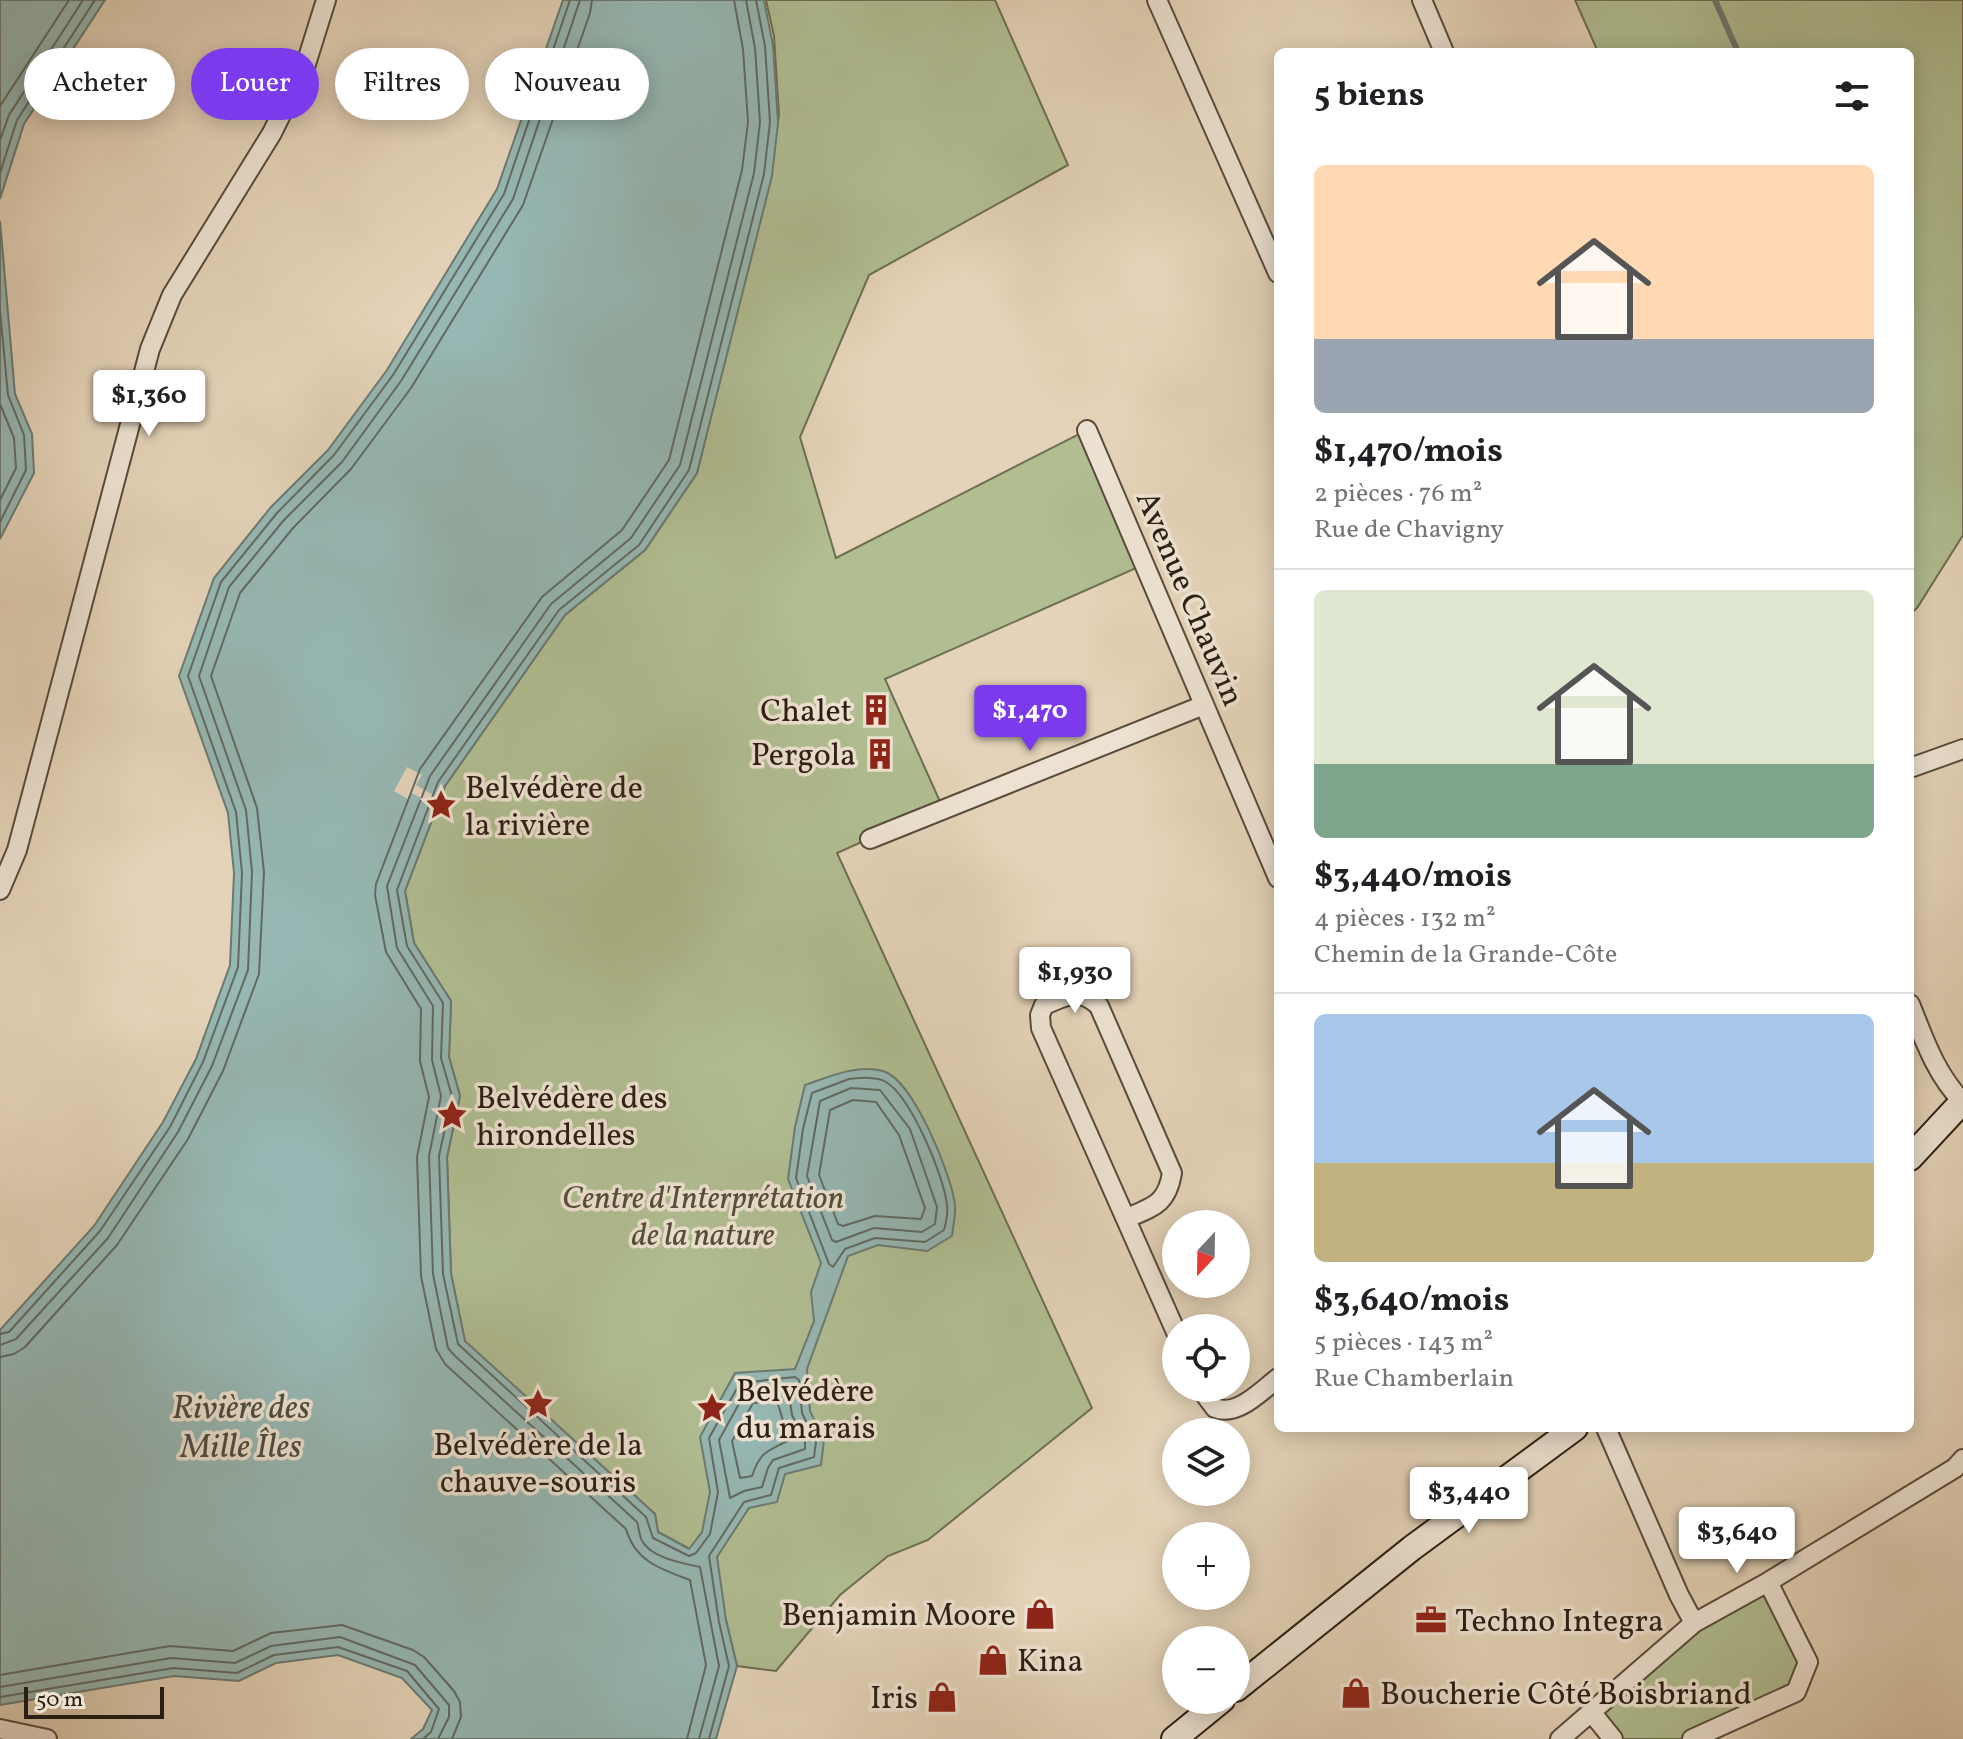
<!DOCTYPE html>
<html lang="fr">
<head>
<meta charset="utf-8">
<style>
  :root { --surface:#fff; --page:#f2f2f2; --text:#202124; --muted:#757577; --line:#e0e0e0; --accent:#7c3aed }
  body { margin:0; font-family:Vollkorn,serif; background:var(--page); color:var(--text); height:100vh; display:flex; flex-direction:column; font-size:30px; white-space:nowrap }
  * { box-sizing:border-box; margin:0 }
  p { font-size:26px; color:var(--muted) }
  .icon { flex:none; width:44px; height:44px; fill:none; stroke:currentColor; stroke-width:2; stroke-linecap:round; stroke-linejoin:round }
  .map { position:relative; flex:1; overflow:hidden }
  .drawer { position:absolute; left:1274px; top:48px; width:640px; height:1384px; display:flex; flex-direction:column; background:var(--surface); border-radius:12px; box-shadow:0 4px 20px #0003 }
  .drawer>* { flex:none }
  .hud { position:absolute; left:24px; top:48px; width:760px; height:72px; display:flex; gap:16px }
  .needle { width:52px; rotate:202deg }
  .fabs { position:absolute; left:1162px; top:1210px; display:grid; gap:16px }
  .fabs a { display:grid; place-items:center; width:88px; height:88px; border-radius:50%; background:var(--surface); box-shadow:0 4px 20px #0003; font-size:40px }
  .scale { position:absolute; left:24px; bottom:20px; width:140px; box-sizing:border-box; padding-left:8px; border:4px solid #2b1e13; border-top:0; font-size:22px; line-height:28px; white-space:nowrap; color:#2b1e13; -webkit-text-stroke:6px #ede2d1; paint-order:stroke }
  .price { position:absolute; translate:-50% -68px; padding:0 18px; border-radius:8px; background:#fff; color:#222; font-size:26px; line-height:52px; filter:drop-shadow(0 2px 4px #0008) }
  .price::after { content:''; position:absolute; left:50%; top:48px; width:24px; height:18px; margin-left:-12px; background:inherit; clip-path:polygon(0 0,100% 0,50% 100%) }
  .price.current { background:var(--accent); color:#fff }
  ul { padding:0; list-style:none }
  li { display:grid; align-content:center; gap:16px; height:424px; padding:0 40px }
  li+li { border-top:2px solid var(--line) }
  li span { display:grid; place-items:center; height:248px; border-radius:12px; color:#555 }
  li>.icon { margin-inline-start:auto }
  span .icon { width:144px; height:144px; fill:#fffc; stroke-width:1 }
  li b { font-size:34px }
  h2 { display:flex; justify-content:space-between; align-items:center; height:96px; padding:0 40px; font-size:34px }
  .tag { padding:0 28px; border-radius:36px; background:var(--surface); box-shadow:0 4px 20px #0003; font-size:28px; line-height:72px }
  .tag.current { background:var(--accent); color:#fff }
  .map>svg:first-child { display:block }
  .green { fill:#b0be92; stroke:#6e6e52; stroke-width:2 }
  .water { fill:#96b7b3; stroke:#6b7a73; stroke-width:2 }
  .pier { fill:#e4d3b8 }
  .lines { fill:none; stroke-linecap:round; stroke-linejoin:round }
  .shore { stroke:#606a63; stroke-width:2 }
  .stream { stroke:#6b7a73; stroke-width:6 }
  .street-casing { stroke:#594b3c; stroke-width:22 }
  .secondary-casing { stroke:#2b1e13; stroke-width:28 }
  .street { stroke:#ede2d1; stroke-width:18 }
  .secondary { stroke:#ede2d1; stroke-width:24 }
  .labels { text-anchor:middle; stroke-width:7; stroke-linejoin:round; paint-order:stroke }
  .street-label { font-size:32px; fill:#2b1e13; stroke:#ede2d1 }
  .poi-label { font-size:32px; fill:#2b1e13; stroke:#ede2d1; text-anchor:start }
  .park-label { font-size:32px; font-style:italic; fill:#534e39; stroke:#ede2d1 }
  .water-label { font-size:34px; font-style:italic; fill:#4b4c43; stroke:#ede2d1 }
</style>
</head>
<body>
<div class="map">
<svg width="1963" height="1739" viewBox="0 0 1963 1739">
  <rect width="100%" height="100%" fill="#e4d3b8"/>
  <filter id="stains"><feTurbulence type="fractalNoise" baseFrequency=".0025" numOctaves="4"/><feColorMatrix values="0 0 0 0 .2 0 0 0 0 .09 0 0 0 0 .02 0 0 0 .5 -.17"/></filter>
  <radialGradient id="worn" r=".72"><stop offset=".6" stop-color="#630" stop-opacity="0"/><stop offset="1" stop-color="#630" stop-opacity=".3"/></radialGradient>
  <!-- green -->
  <path class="green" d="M766 0H995L1068 165 869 275 800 437 836 558 1085 431 1143 565 885 679 942 806 837 853 1092 1408 928 1540 888 1556 840 1595 776 1671 737 1666 726 1620 690 1549 658 1532 655 1514 465 1342 451 1274 447 1157 460 1096 449 1057 451 1001 414 943 405 891 445 786 565 615 645 550 697 473 770 173 779 115 774 36Z
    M1575 0H1963V535L1917 608 1910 614V52H1598Z
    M1768 1582 1808 1662 1796 1692 1692 1739H1613L1592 1713 1694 1623Z"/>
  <!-- water -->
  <path class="water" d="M0 0H105L24 124 0 199Z
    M563 0H764L773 45 778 123 772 176 697 473 645 550 565 615 445 786 405 891 414 943 451 1001 449 1057 460 1096 447 1157 451 1274 465 1341 655 1514 658 1532 689 1549 702 1532 710 1492 700 1437 735 1373 795 1369 814 1321 811 1292 821 1263 788 1179 795 1127 805 1085C829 1077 856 1064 883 1071 913 1079 952 1176 955 1205 956 1214 953 1226 952 1236L927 1251 878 1245 848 1256 807 1369 810 1411 824 1440 821 1465 785 1474 777 1502 749 1508 717 1557 726 1620 737 1666 716 1739H411L423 1729 432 1710 402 1678 338 1655 276 1663 239 1681 174 1676 0 1705V1330L94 1226 163 1122 196 1059 230 965 234 873 228 813 179 676 214 578 271 507 328 450 387 370 497 189Z
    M0 221 15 394 32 434 34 473 0 539Z"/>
  <!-- pier -->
  <path class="pier" d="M407 767 422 775 416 785 443 801 440 809 412 793 408 799 394 791Z"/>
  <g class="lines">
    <!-- shore -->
    <path class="shore" d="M0 106 69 0
      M0 140 9 115 83 0
      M0 173 17 120 95 0
      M0 311 8 395 24 435 26 470 0 522
      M0 404 14 438 16 468 0 500
      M849 1079C860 1078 877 1076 886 1082 911 1097 944 1176 947 1205 948 1213 946 1223 944 1230L925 1242 875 1238 845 1249 833 1267 829 1264 796 1178 803 1129 812 1093Z
      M851 1088 880 1090 910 1129 937 1207 935 1224 922 1232 874 1228 836 1242 832 1240 807 1176 820 1101Z
      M853 1100 876 1102 899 1135 925 1208 921 1219 875 1216 843 1226 838 1224 819 1175 830 1110Z
      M0 1334 9 1332 100 1231 170 1127 203 1062 238 967 242 873 236 812 188 676 221 582 277 513 334 455 393 375 504 194 570 0
      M0 1345 16 1339 108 1238 178 1132 212 1066 248 970 252 872 246 810 199 676 229 587 284 520 342 462 401 381 513 199 580 0
      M0 1357 14 1354 25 1347 117 1245 188 1139 223 1071 259 974 264 872 257 808 211 676 240 593 293 528 351 469 411 388 523 205 590 13 592 0
      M788 1389 792 1415 805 1442V1449L773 1460 768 1468 762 1487 744 1491 730 1498 719 1440 746 1391Z
      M777 1401 789 1440C767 1452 761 1450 752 1476L740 1478 732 1441 753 1403Z
      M0 1675 170 1646 233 1651 271 1633 342 1625 413 1650 424 1657 454 1691 460 1702 461 1717 452 1739
      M0 1687 171 1658 235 1663 271 1646 340 1637 415 1665 449 1705V1717L438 1739
      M0 1697 173 1668 237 1673 274 1655 338 1647 407 1671 439 1709 431 1732 423 1739
      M687 1739 706 1665 690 1580C660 1569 635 1561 626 1529L445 1364 436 1349 421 1276 417 1157 429 1097 420 1061 421 1009 386 952 375 895 376 884 420 769 542 597 622 530 669 460 742 170 748 122 743 49 734 0
      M699 1739 719 1666 700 1567C683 1563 653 1559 642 1541 639 1535 639 1528 637 1522L454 1355 448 1348 433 1274 429 1156 441 1096 432 1060 433 1006 397 948 387 886 430 776 551 604 631 538 680 465 754 173 760 122 755 48 746 0
      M709 1739 729 1666 719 1622 709 1556 744 1502 771 1495 779 1468 814 1457 816 1442 802 1413 799 1380 795 1377 740 1383 709 1438 718 1492 710 1534 696 1553 689 1556 653 1538 646 1517 458 1344 443 1274 439 1156 452 1096 441 1058 443 1003 407 946 397 890 438 782 559 610 639 545 689 470 764 174 770 122 765 46 756 0"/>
    <!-- stream -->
    <path class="stream" d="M1715 0 1738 52"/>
    <defs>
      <path id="street" d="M1157 0 1278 273
        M1422 0 1444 52
        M1087 430 1278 878
        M1910 768 1963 749
        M870 839 1204 705
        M0 890 17 850 150 349 172 295 272 133 306 64 326 0
        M1910 1004C1924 1039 1936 1075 1963 1102
        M1127 1218C1153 1207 1167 1204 1172 1173L1099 1006C1079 987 1067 996 1044 1005L1040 1015 1041 1028 1176 1332
        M1200 1388 1215 1408C1237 1417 1261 1391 1278 1378
        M1606 1428 1679 1595 1694 1623
        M1592 1713 1613 1739
        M0 1729 47 1739
        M1560 1739 1694 1623 1768 1582 1955 1468 1963 1459
        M1692 1739 1796 1692 1808 1662 1768 1582"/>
      <path id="secondary" d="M1910 1158 1963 1101
        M1236 1689 1412 1548 1575 1428
        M1174 1739 1222 1700"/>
    </defs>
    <!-- street casing -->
    <use href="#street" class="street-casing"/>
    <!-- secondary casing -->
    <use href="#secondary" class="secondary-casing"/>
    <!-- street -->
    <use href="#street" class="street"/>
    <!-- secondary -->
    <use href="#secondary" class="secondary"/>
  </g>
  <!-- icons -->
  <defs>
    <symbol id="building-bare" viewBox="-9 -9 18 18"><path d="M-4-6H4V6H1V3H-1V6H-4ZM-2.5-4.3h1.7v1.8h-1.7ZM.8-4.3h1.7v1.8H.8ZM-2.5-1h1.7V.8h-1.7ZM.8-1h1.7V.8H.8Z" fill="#8f2418" stroke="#ede2d1" stroke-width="2.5" paint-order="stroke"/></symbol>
    <symbol id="sight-bare" viewBox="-9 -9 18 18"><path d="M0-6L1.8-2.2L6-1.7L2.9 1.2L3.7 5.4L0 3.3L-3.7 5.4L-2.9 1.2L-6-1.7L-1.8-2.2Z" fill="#8f2418" stroke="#ede2d1" stroke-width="2.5" paint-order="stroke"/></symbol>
    <symbol id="shop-bare" viewBox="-9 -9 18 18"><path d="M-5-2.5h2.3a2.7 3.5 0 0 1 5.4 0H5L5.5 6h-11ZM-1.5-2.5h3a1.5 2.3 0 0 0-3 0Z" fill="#8f2418" stroke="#ede2d1" stroke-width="2.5" paint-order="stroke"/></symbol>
    <symbol id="office-bare" viewBox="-9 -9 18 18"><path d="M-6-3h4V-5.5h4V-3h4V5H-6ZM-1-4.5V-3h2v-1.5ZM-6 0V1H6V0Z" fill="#8f2418" stroke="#ede2d1" stroke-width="2.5" paint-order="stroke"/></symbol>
  </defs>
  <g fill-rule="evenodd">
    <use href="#building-bare" x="854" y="688" width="44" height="44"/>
    <use href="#building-bare" x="858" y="732" width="44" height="44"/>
    <use href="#sight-bare" x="419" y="783" width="44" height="44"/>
    <use href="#sight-bare" x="430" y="1093" width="44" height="44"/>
    <use href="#sight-bare" x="516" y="1382" width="44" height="44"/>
    <use href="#sight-bare" x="690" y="1386" width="44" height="44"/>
    <use href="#shop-bare" x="1018" y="1592" width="44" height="44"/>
    <use href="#office-bare" x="1409" y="1598" width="44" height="44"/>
    <use href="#shop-bare" x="971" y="1638" width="44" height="44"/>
    <use href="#shop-bare" x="1334" y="1671" width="44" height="44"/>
    <use href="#shop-bare" x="920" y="1675" width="44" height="44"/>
  </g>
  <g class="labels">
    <!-- street labels -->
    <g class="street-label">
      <text transform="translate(1191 598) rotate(67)" y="11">Avenue Chauvin</text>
    </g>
    <!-- poi labels -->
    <g class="poi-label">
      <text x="852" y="721" text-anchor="end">Chalet</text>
      <text x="856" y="765" text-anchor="end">Pergola</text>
      <text x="465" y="798">Belvédère de<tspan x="465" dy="37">la rivière</tspan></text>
      <text x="476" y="1108">Belvédère des<tspan x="476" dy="37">hirondelles</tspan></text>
      <text x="736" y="1401">Belvédère<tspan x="736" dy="37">du marais</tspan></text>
      <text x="538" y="1455" text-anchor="middle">Belvédère de la<tspan x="538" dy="37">chauve-souris</tspan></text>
      <text x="1016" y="1625" text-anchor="end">Benjamin Moore</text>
      <text x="1455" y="1631">Techno Integra</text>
      <text x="1017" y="1671">Kina</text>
      <text x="1380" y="1704">Boucherie Côté Boisbriand</text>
      <text x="918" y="1708" text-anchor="end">Iris</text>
    </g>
    <!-- park labels -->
    <g class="park-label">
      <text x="703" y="1208">Centre d'Interprétation<tspan x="703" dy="37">de la nature</tspan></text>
    </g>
    <!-- water labels -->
    <g class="water-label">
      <text x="241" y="1418">Rivière des<tspan x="241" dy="39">Mille Îles</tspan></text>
    </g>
  </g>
  <rect width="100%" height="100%" filter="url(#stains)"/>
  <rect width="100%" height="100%" fill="url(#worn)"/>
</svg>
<div class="fabs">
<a><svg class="needle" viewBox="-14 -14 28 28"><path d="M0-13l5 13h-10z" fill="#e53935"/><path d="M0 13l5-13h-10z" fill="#757577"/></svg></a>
<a><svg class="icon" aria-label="locate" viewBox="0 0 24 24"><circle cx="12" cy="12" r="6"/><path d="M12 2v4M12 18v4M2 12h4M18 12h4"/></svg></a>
<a><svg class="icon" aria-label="layers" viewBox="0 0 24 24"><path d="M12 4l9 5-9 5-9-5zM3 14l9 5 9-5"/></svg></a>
<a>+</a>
<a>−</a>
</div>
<div class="scale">50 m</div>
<b class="price" style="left:149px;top:438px">$1,360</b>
<b class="price current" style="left:1030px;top:753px">$1,470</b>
<b class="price" style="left:1075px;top:1015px">$1,930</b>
<b class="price" style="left:1469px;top:1535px">$3,440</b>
<b class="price" style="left:1737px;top:1575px">$3,640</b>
<div class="hud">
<a class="tag">Acheter</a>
<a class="tag current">Louer</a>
<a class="tag">Filtres</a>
<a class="tag">Nouveau</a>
</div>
<section class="drawer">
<h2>5 biens<svg class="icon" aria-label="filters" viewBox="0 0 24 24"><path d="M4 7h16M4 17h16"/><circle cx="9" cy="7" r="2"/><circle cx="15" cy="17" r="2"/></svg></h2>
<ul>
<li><span style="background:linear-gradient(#ffd9b3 70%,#9aa5b1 0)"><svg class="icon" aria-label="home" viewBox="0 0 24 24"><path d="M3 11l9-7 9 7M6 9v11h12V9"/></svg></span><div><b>$1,470/mois</b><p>2 pièces · 76 m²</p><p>Rue de Chavigny</p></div></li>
<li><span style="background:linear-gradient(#dfe7d0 70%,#7fa58c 0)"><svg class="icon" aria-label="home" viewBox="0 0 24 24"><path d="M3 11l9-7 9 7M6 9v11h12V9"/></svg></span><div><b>$3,440/mois</b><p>4 pièces · 132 m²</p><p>Chemin de la Grande-Côte</p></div></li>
<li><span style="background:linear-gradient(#a9c7e8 60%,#c2b280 0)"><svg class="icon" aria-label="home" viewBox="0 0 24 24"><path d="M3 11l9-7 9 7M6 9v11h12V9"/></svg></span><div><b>$3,640/mois</b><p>5 pièces · 143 m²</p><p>Rue Chamberlain</p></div></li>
</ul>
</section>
</div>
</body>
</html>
